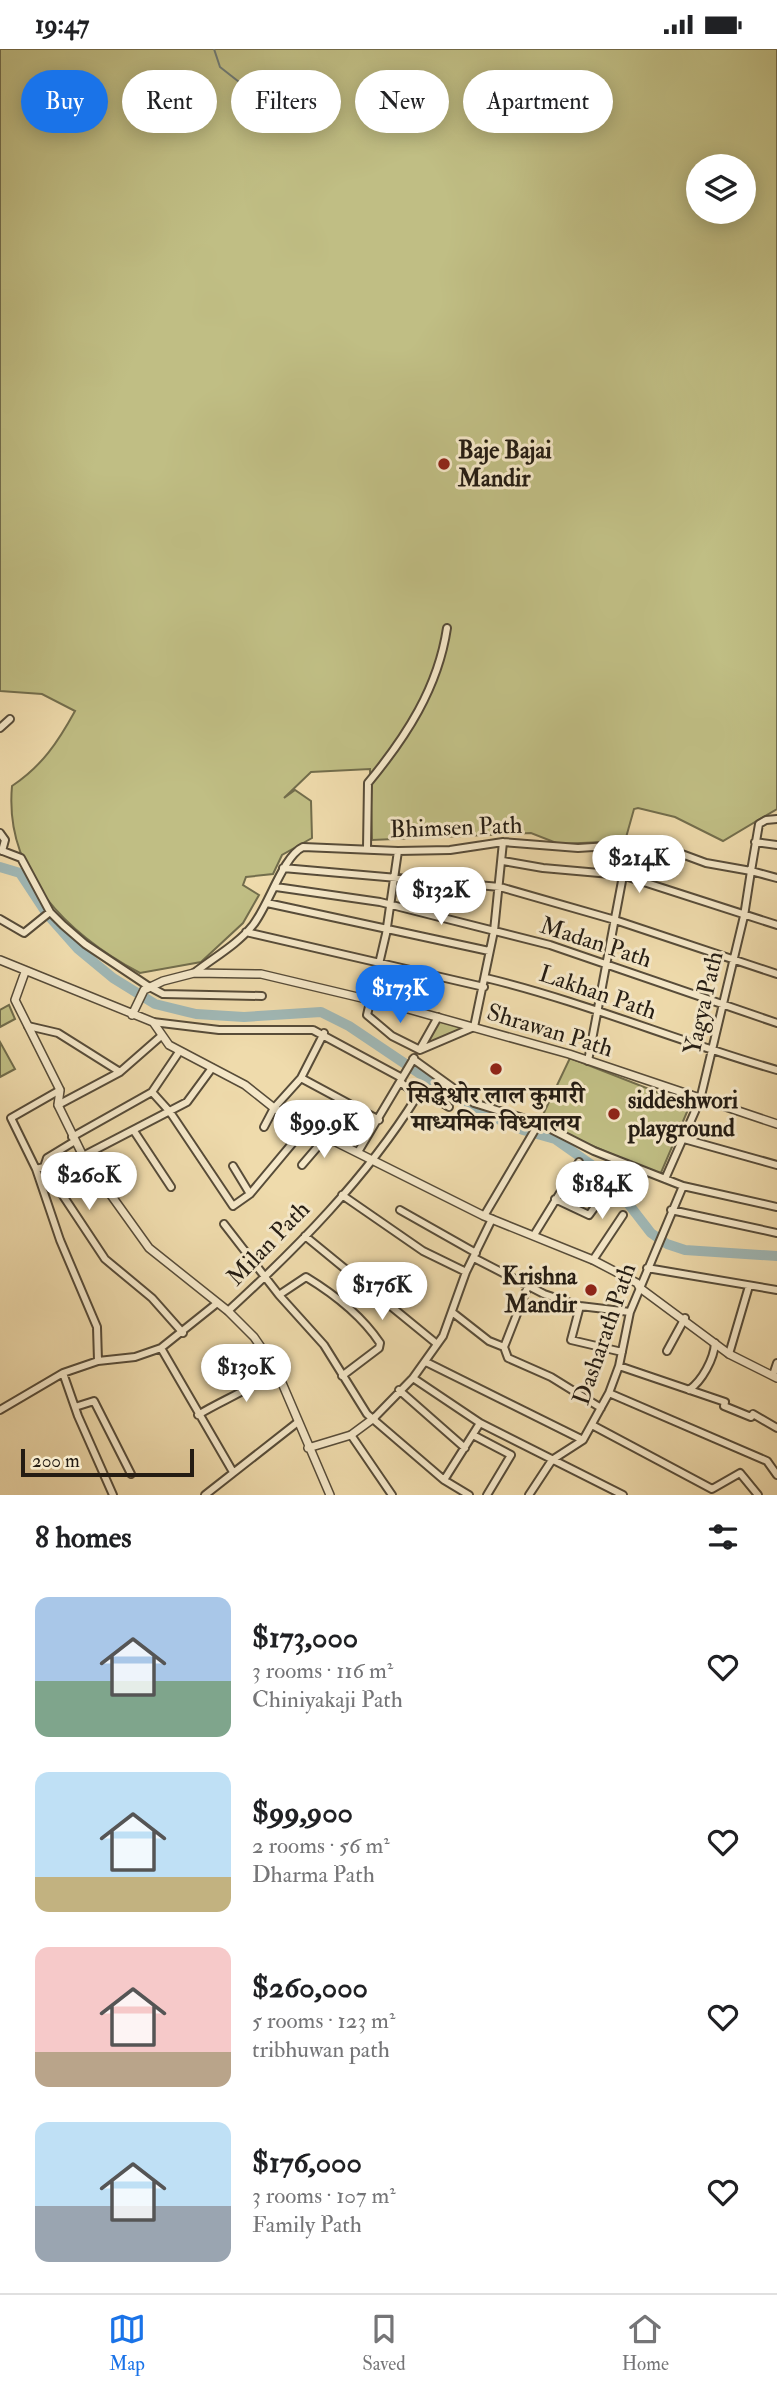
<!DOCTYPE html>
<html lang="en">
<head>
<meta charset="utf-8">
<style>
  :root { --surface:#fff; --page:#f6f6f6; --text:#202124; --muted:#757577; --line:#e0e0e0; --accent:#1a73e8 }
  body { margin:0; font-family:"IM FELL Double Pica","Noto Serif Devanagari",serif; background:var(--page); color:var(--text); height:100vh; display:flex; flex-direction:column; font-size:26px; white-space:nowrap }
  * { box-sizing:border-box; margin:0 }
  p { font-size:23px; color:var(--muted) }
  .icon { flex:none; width:38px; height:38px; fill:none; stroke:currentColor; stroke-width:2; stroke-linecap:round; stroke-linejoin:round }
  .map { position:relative; height:1446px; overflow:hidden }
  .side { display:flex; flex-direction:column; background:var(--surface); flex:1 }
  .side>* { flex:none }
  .banner { position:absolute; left:21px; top:21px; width:735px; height:63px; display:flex; gap:14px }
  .fabs { position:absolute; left:686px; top:105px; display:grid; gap:14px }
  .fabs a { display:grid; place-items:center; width:70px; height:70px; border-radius:50%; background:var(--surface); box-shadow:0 4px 18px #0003; font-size:35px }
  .scale { position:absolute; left:21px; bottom:18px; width:173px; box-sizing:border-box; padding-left:7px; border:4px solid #241c13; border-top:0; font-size:19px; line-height:24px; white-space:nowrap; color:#241c13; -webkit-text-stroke:5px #f5e8c9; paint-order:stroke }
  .price { position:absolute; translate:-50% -60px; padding:0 16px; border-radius:24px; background:#fff; color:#222; font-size:23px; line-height:46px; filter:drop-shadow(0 2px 4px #0008) }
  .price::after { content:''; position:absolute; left:50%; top:42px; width:21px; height:16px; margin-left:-10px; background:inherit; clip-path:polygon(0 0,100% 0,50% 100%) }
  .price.current { background:var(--accent); color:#fff }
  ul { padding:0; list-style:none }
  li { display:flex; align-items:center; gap:21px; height:175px; padding:0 35px }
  li span { display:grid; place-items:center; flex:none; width:196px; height:140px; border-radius:14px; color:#555 }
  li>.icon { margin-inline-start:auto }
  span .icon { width:84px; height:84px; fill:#fffc; stroke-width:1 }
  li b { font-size:30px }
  h2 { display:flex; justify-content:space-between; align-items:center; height:84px; padding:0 35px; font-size:30px }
  .tag { padding:0 24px; border-radius:32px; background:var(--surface); box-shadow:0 4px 18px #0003; font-size:24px; line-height:63px }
  .tag.current { background:var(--accent); color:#fff }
  .status { display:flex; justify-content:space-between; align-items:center; height:49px; padding:0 35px; background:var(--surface); direction:ltr }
  .status svg { height:19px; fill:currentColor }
  .dock { display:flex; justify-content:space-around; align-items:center; height:98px; border-top:2px solid var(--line); background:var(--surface); font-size:19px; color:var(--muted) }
  .dock a { display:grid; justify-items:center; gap:4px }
  .dock .current { color:var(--accent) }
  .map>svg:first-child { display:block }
  .green { fill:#c0be84; stroke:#726d4c; stroke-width:2; fill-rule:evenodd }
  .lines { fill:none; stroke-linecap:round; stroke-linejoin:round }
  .stream { stroke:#6e7a75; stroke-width:2 }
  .river { stroke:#a0b8b6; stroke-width:10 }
  .minor-casing { stroke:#574c39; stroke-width:10 }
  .tertiary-casing { stroke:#574c39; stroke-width:10 }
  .minor { stroke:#f5e8c9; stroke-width:6 }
  .tertiary { stroke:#f5e8c9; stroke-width:7 }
  .poi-dot { fill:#8f2418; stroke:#f5e8c9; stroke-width:2.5 }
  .labels { text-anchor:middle; stroke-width:6; stroke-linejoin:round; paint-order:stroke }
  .poi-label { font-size:24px; font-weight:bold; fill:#241c13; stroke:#f5e8c9; text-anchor:start }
  .street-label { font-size:24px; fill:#241c13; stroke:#f5e8c9 }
</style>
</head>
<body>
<div class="status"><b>19:47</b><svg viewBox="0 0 49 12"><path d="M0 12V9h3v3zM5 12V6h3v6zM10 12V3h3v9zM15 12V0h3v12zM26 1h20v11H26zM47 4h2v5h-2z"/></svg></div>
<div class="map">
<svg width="777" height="1446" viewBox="0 0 777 1446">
  <rect width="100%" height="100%" fill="#efdbac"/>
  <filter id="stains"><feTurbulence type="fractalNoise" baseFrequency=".00286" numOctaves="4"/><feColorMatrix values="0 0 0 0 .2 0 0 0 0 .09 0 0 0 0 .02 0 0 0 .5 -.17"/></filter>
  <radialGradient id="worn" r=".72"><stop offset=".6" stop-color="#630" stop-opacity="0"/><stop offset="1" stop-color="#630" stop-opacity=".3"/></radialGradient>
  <!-- green -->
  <path class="green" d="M0 0H777V760L723 792 675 768 638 759 634 760 625 792 559 795 531 784 372 791 370 720 311 723 284 749 295 741 311 752 312 789 282 806 273 825 246 828 243 836 259 846 243 874 201 913 140 924C69 886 4 825 12 737 42 717 58 693 75 662L42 645 0 642ZM698 117H744V163H698Z
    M9 956 15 970 0 978V961Z
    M438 968 474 978 418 1003Z
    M0 993 15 1020 0 1028Z
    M570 1009 690 1056 660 1126 539 1074Z"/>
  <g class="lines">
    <!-- stream -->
    <path class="stream" d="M214 0 220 18 257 47 319 33"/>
    <!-- river -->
    <path class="river" d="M0 818 20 824 47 865 78 900 113 929 155 955 196 965 244 968 321 963 349 977 468 1057 523 1081 555 1090 606 1126 651 1184 667 1195 685 1201 777 1207"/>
    <defs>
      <path id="minor" d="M0 679 10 670
        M0 784 5 791 2 802
        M755 793 777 796
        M367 799 368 734C406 688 438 639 447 579
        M0 801 21 809 50 863 63 876 85 895 148 937 163 945 262 947
        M398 802 386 885 367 966 392 987 420 1001 474 978 494 882 503 793
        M503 812 543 819 622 826 777 876
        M283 819 500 838 615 871 777 925
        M276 838 380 853 550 896 777 974
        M267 854 489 902
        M0 870 24 884 50 863
        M246 883 484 938
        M194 924C213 909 238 895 253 876 269 856 283 807 303 798L398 802 450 801 503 793 578 799 640 795 660 797 706 814 751 822 759 775 766 771 777 770
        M486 929C585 953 679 993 777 1021
        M153 973 219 981H313L402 1029
        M28 977 58 984 120 1023
        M420 1000 438 968
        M413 1010 474 1054 539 1074 594 1102 683 1137
        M588 1012 629 795
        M301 1029 379 1071
        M400 1033 419 1047
        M60 1041 11 1069 36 1120 44 1118 105 1210 152 1249 183 1284
        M152 1043 170 1063 233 1157 250 1145 306 1078
        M58 1056 120 1023 160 988
        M264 1078 274 1059 301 1029 324 984
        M134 1082 171 1138
        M72 1088 152 1043 179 1003
        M684 1090 777 1116
        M358 1103 414 1009
        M83 1107 187 1053 212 1019
        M302 1116 326 1088
        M233 1117 250 1145
        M44 1118 47 1109 75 1092
        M36 1120 60 1191 97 1278 98 1312
        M665 1130 700 1051 744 867 751 822 777 829
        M342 1146 423 1202 466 1223
        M555 1150 589 1166 597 1155V1149L580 1139
        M400 1161 476 1204
        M671 1161 777 1184
        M484 1167 539 1074
        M224 1175 279 1246 324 1296 367 1365 444 1431 469 1446
        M534 1186 579 1113
        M305 1187 437 1295
        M474 1209 544 1245 580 1257 630 1263
        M593 1211 623 1166
        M647 1219 777 1241
        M279 1246 306 1228C334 1245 362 1267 380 1294L379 1299 342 1327
        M580 1257 571 1291 622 1303
        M228 1262C297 1199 366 1129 416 1049 428 1043 439 1052 449 1058
        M452 1263 489 1292 504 1298 528 1237
        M504 1298 508 1309 551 1328 601 1359
        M161 1299 233 1423
        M667 1302 685 1269
        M729 1305 749 1237
        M426 1313 583 1391
        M619 1317 725 1353 724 1357 751 1368 753 1365 777 1379
        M63 1324 78 1367 113 1446
        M773 1326 777 1314
        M413 1329 480 1374 444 1431
        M399 1341 465 1399
        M689 1341C702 1332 714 1310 715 1294
        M609 1344 767 1412 777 1426
        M75 1358 94 1352 131 1425
        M0 1361 63 1324 98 1312 135 1308 161 1299 216 1255
        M198 1366C224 1350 253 1340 276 1320
        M374 1369 413 1329 443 1287 466 1223 492 1170
        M480 1374 623 1446
        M592 1376 712 1440 740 1424 758 1446
        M351 1386 392 1446
        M473 1386 511 1406 487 1446
        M205 1446 298 1373
        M529 1446 552 1411 583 1391 609 1344 619 1317 630 1263 683 1137 777 1158"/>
      <path id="tertiary" d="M0 911 153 973 169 996 245 1036 274 1059 306 1078 484 1167 593 1211 637 1234 640 1239 729 1305 777 1329
        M25 923 15 951 60 1041 58 1056 83 1107 149 1199 228 1262 254 1288 276 1320 330 1446
        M132 966 144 941 163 932 194 924 261 925 408 960 569 1005 777 1075
        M308 1399 351 1386 374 1369"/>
    </defs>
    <!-- minor casing -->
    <use href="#minor" class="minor-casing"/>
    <!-- tertiary casing -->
    <use href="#tertiary" class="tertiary-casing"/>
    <!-- minor -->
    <use href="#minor" class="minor"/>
    <!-- tertiary -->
    <use href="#tertiary" class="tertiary"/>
  </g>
  <!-- markers -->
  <g class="poi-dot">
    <circle cx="444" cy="415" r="7"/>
    <circle cx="496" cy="1020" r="7"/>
    <circle cx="614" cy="1065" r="7"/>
    <circle cx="591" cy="1241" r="7"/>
  </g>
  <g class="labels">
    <!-- poi labels -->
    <g class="poi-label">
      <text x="458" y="409">Baje Bajai<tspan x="458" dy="28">Mandir</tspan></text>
      <text x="496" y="1054" text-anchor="middle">सिद्धेश्वोर लाल कुमारी<tspan x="496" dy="28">माध्यमिक विध्यालय</tspan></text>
      <text x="628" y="1059">siddeshwori<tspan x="628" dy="28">playground</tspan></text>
      <text x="577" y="1235" text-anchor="end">Krishna<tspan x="577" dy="28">Mandir</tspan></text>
    </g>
    <!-- street labels -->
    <g class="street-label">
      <text transform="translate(456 778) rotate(-2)" y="8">Bhimsen Path</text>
      <text transform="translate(596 893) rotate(18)" y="8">Madan Path</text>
      <text transform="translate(598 943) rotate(19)" y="8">Lakhan Path</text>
      <text transform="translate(703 954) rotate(-77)" y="8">Yagya Path</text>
      <text transform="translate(550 981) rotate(17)" y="8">Shrawan Path</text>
      <text transform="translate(268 1194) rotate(-46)" y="8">Milan Path</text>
      <text transform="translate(604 1285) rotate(-71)" y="8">Dasharath Path</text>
    </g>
  </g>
  <rect width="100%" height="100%" filter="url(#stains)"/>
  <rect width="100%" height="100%" fill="url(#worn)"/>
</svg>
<div class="fabs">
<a><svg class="icon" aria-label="layers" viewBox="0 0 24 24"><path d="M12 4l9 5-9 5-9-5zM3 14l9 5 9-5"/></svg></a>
</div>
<div class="scale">200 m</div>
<b class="price" style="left:639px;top:846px">$214K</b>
<b class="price" style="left:441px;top:878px">$132K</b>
<b class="price current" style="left:400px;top:976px">$173K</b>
<b class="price" style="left:324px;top:1111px">$99.9K</b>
<b class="price" style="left:89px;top:1163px">$260K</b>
<b class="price" style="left:602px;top:1172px">$184K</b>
<b class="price" style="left:382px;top:1273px">$176K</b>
<b class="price" style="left:246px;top:1355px">$130K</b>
<div class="banner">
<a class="tag current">Buy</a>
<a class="tag">Rent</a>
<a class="tag">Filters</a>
<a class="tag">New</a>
<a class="tag">Apartment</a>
</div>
</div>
<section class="side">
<h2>8 homes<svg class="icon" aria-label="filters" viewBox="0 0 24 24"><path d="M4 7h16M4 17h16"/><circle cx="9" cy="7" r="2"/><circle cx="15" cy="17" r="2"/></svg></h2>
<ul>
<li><span style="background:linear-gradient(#a9c7e8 60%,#7fa58c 0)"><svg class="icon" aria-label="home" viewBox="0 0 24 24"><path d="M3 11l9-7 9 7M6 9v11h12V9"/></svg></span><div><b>$173,000</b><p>3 rooms · 116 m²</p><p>Chiniyakaji Path</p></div><svg class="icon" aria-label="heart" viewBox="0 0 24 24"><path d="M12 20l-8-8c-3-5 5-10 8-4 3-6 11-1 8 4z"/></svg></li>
<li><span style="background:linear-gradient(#bfe0f5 75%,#c2b280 0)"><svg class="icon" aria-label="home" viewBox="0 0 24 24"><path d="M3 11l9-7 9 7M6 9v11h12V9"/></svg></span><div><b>$99,900</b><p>2 rooms · 56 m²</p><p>Dharma Path</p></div><svg class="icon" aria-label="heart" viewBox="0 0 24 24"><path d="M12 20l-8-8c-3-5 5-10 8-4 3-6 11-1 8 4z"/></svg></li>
<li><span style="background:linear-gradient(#f6c9c9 75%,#b9a48a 0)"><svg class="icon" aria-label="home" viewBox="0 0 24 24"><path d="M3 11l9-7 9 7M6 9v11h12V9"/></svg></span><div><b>$260,000</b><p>5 rooms · 123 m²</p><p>tribhuwan path</p></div><svg class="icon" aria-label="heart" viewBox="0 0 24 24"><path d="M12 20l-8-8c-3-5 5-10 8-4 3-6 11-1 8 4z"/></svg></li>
<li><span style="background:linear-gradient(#bfe0f5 60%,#9aa5b1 0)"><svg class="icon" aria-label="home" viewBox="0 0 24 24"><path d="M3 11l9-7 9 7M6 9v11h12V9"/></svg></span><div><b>$176,000</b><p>3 rooms · 107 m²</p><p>Family Path</p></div><svg class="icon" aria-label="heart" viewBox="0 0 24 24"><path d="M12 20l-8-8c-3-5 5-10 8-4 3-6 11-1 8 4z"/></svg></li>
</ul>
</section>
<nav class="dock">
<a class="current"><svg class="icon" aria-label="map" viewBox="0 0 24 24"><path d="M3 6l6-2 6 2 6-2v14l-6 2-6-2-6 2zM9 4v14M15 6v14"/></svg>Map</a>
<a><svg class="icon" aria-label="saved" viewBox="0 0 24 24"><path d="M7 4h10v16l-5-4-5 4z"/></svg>Saved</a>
<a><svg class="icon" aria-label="home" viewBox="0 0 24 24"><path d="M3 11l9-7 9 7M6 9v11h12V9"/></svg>Home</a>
</nav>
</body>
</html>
